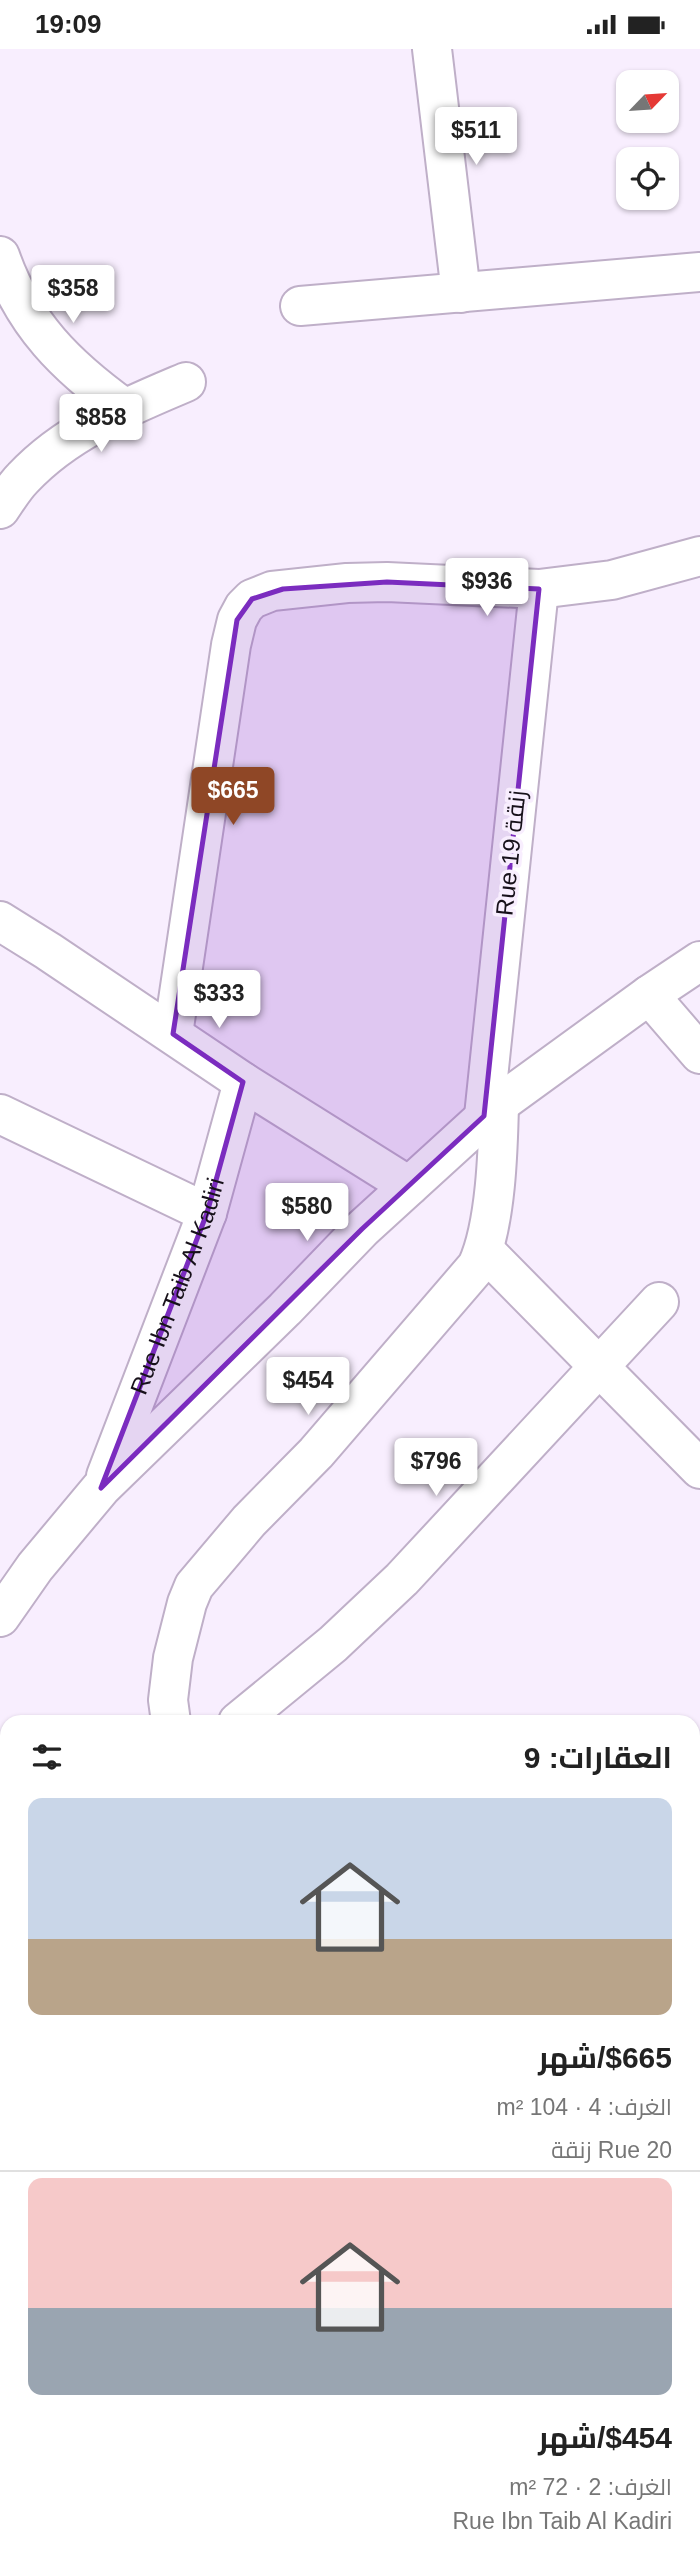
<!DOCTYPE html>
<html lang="ar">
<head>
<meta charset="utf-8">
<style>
  :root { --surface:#fff; --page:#f2f2f2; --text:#222; --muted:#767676; --line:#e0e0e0; --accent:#8f4726 }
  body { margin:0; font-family:Helvetica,Cairo,sans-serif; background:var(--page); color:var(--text); direction:rtl; height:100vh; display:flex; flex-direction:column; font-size:26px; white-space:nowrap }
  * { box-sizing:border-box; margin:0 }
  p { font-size:23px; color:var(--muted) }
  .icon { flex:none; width:38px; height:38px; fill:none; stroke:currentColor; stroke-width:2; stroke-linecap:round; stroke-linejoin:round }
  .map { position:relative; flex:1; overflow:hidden; direction:ltr }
  .details { position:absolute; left:0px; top:1666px; width:700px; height:840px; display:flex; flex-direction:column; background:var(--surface); border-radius:21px 21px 0 0; box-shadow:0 2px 5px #0004; direction:rtl }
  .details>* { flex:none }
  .needle { width:46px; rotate:65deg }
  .fabs { position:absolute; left:616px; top:21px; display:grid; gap:14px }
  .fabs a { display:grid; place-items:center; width:63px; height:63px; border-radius:14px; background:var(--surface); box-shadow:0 2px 5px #0004; font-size:35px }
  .price { position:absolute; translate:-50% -60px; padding:0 16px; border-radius:7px; background:#fff; color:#222; font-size:23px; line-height:46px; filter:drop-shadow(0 2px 4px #0008) }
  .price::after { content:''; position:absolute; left:50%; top:42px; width:21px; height:16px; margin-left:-10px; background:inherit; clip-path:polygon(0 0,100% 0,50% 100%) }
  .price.selected { background:var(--accent); color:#fff }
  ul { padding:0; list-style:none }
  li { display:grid; align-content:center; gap:14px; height:371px; padding:0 28px }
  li+li { border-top:2px solid var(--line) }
  li span { display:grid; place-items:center; height:217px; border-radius:14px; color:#555 }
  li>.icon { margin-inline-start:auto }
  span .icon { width:126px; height:126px; fill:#fffc; stroke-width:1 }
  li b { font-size:30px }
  h2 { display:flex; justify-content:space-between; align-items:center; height:84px; padding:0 28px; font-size:30px }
  .status { display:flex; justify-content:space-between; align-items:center; height:49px; padding:0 35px; background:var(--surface); direction:ltr }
  .status svg { height:19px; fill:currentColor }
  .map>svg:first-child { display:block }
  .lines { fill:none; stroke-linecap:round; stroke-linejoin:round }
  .minor-casing { stroke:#bfafc8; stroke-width:42 }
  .path { stroke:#98909d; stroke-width:4.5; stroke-dasharray:5 3.5; stroke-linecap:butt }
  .minor { stroke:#fff; stroke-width:38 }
  .marked { fill:#7b2cbf; fill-opacity:0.2; stroke:#7b2cbf; stroke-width:5; stroke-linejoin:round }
  .labels { text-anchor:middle; stroke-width:7; stroke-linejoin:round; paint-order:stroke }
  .street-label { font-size:24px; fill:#17111a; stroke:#f8eefe }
</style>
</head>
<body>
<div class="status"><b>19:09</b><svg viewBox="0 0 49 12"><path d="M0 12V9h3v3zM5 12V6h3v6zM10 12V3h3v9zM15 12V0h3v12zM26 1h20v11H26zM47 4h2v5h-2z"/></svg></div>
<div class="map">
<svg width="700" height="2506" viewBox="0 0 700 2506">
  <rect width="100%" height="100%" fill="#f8eefe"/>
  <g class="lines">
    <defs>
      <g id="minor">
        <path d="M432 0 461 244"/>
        <path d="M0 207C24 276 66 317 124 359"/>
        <path d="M300 257 700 223"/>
        <path d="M0 460C7 450 14 438 23 429 67 382 127 358 186 333"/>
        <path d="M0 872 48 902 243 1033 409 1137"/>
        <path d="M649 946 700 1005"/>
        <path d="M173 985 231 596 237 571 244 558 252 550 272 542 347 534 387 533 539 540 612 531 700 507"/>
        <path d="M0 1065 207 1164"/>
        <path d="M484 1067 539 540"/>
        <path d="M484 1201 700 1420"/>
        <path id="s1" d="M106 1427 207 1164 243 1033"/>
        <path d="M0 1568 35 1518 101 1439 285 1260 362 1180 499 1055 649 946 700 912"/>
        <path d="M171 1673 168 1651 173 1609 187 1554 194 1537 249 1472 316 1404 477 1217C496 1176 498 1101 499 1055"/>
        <path d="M238 1673 333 1595 402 1530 659 1253"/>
        <path d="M693 1772 700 1771"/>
        <path d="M0 1845 7 1840"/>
        <path d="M0 1981 7 1976"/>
      </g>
    </defs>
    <!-- minor casing -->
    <use href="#minor" class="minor-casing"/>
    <!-- path -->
    <path class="path" d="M693 1909 700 1902
      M693 2081 700 2084
      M693 2117 700 2103
      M0 2159 7 2154
      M693 2275 700 2277
      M0 2330 7 2326
      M693 2474 700 2477
      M540 2499 570 2506
      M16 2506 31 2499
      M292 2506V2499
      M581 2506 582 2499"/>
    <!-- minor -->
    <use href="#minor" class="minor"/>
  </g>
  <!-- marked area -->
  <path class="marked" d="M387 533 539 540 484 1067 362 1180 101 1439 207 1164 243 1033 173 985 237 571 252 550 283 540Z"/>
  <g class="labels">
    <!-- street labels -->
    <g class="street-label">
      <text transform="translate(511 804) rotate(-84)" y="8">Rue 19 زنقة</text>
      <text dy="8" stroke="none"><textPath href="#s1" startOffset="203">Rue Ibn Taib Al Kadiri</textPath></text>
    </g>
  </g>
</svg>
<div class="fabs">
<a><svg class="needle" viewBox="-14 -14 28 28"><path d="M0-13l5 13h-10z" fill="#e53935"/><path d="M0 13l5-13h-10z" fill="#767676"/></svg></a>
<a><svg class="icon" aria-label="locate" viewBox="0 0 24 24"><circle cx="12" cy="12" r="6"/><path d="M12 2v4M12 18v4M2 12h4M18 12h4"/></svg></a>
</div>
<b class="price" style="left:476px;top:118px">$511</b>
<b class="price" style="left:73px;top:276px">$358</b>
<b class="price" style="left:101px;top:405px">$858</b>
<b class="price" style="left:487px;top:569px">$936</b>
<b class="price selected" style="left:233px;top:778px">$665</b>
<b class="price" style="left:219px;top:981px">$333</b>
<b class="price" style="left:307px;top:1194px">$580</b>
<b class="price" style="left:308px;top:1368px">$454</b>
<b class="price" style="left:436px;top:1449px">$796</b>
<section class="details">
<h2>العقارات: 9<svg class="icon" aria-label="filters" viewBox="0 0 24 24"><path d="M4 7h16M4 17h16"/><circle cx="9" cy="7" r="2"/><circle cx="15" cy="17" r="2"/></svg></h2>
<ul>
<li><span style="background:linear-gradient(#c9d6e8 65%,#b9a48a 0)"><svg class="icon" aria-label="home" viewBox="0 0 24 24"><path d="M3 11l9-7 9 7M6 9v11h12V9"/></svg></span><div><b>$665/شهر</b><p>الغرف: 4 · 104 m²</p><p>Rue 20 زنقة</p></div></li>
<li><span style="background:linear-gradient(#f6c9c9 60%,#9aa5b1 0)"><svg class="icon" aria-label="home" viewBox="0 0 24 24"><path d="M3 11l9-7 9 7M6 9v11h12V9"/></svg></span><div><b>$454/شهر</b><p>الغرف: 2 · 72 m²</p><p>Rue Ibn Taib Al Kadiri</p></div></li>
</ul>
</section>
</div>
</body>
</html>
